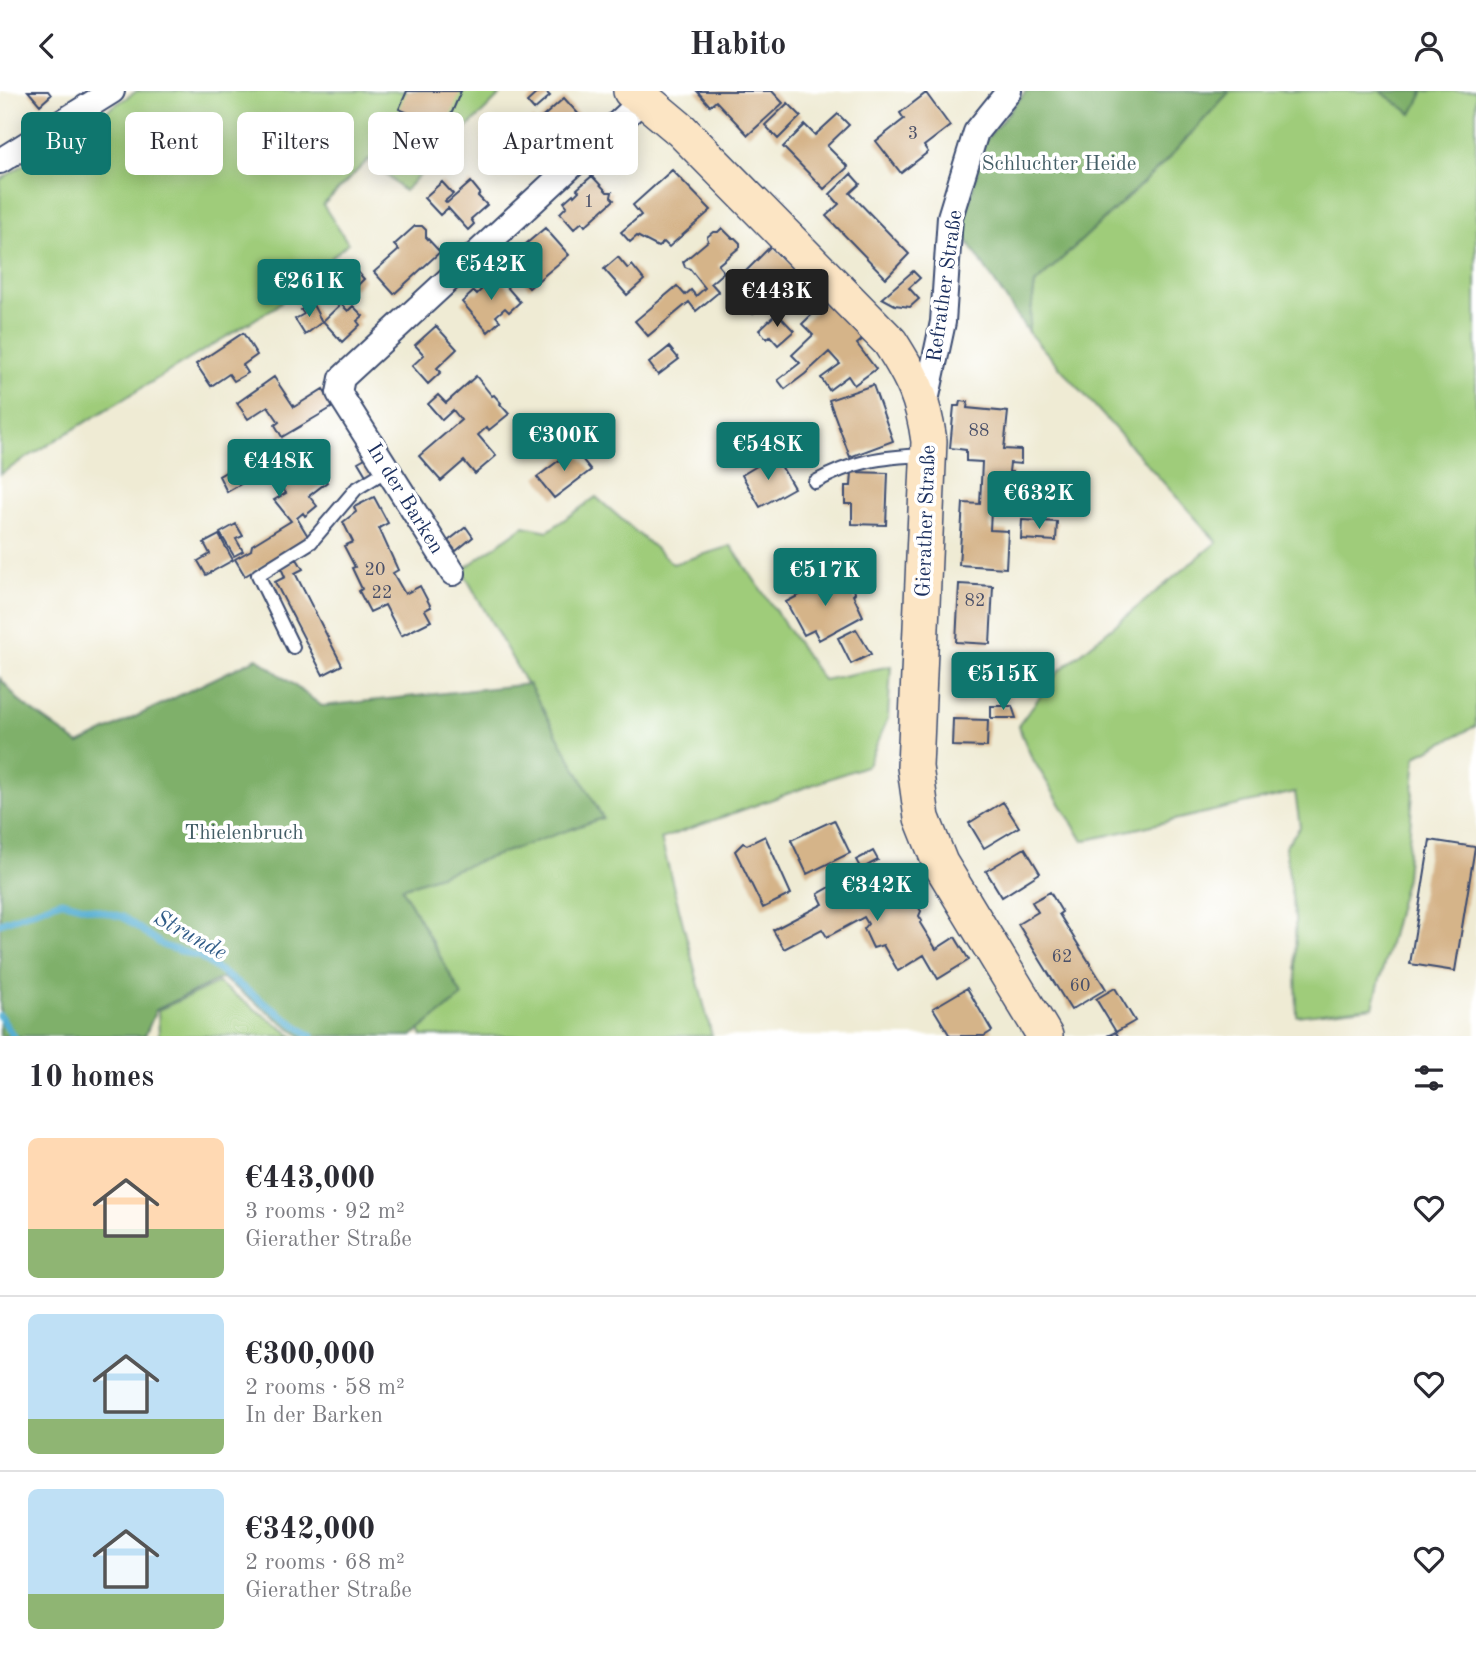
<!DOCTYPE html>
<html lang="en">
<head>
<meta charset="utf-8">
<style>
  :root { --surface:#fff; --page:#f2f2f3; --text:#2b2b33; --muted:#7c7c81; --line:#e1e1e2; --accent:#0f766e }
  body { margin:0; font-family:"Old Standard TT",serif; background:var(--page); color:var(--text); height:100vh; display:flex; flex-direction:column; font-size:26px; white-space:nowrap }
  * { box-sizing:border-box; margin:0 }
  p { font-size:23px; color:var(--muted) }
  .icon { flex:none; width:38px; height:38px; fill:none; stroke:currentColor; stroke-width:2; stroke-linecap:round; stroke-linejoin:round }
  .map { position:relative; height:945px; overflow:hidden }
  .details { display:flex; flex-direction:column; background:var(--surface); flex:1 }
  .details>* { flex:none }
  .top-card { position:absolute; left:21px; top:21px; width:700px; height:63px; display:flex; gap:14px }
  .price { position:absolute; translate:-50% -60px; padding:0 16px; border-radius:7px; background:var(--accent); color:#fff; font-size:23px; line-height:46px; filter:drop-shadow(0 2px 4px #0008) }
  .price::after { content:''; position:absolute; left:50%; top:42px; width:21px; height:16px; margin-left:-10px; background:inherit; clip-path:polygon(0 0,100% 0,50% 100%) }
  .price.active { background:#222; color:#fff }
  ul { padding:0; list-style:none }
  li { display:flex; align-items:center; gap:21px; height:175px; padding:0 28px }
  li+li { border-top:2px solid var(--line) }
  li span { display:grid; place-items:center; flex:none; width:196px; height:140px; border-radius:10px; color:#555 }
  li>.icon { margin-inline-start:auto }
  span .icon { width:84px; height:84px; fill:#fffc; stroke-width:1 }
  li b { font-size:30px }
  h2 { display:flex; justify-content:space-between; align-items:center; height:84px; padding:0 28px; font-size:30px }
  .pill { padding:0 24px; border-radius:10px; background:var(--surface); box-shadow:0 4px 18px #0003; font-size:24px; line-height:63px }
  .pill.active { background:var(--accent); color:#fff }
  header { display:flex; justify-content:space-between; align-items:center; height:91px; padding:0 28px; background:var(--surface); font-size:32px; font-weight:700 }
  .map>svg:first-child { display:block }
  .green { fill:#9fcc7a; stroke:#5d7e6c; stroke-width:2 }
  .forest { fill:#7fb06a; stroke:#4d7064; stroke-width:2 }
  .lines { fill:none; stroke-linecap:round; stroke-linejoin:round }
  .stream { stroke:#54aed2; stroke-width:7 }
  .building { fill:#d5b489 }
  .lane-casing { stroke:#3b4b70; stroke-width:16 }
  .street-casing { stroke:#3b4b70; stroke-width:28 }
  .secondary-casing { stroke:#3b4b70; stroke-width:38 }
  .lane { stroke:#fff; stroke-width:12 }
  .street { stroke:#fff; stroke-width:24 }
  .secondary { stroke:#fce5c4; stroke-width:35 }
  .labels { text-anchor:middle; stroke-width:7; stroke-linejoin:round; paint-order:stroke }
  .number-label { font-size:18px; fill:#4a5069 }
  .park-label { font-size:21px; fill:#435e66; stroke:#fff }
  .street-label { font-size:21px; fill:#1b2f5e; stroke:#fff }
  .water-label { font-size:23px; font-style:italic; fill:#2f5b87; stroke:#fff }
</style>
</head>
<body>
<header><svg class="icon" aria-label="back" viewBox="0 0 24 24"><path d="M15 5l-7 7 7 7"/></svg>Habito<svg class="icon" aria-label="person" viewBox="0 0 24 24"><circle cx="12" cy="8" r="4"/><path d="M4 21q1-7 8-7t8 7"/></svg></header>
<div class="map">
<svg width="1476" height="945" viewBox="0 0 1476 945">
  <rect width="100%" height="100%" fill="#fff"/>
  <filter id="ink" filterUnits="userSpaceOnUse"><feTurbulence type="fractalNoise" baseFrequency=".0143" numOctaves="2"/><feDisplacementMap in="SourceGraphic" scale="14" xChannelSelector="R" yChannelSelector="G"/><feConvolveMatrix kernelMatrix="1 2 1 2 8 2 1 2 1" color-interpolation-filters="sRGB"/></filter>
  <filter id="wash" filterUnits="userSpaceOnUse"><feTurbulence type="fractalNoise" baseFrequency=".00686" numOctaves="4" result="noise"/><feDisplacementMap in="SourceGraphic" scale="28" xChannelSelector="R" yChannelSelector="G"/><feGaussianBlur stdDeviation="1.57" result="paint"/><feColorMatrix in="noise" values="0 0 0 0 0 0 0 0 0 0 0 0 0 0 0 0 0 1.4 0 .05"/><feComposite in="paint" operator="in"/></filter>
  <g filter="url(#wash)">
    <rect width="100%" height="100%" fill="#efebd4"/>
    <!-- green -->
    <path class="green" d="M137 0H504L404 100 369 68 323 114 348 152 275 216 0 383V89Z
      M1230 0H1380L1412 23 1424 0H1476V635L1416 665 1406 786 1373 916 1297 925 1295 826 1285 756 1300 736 1295 701 1083 750 1031 665 1018 635 1059 580 1217 451 1028 241 1035 193 1166 70Z
      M596 406 673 473 731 455 823 589 891 575 888 627 868 674 661 748 712 945H422L419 939 462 905 402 797 602 727 462 479 524 435 548 440Z
      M218 892 293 945H159L158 919Z"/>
    <!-- forest -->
    <path class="forest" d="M1026 0H1230L1166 70 1035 193 1028 241 962 142 984 51Z
      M1380 0H1424L1412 23Z
      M257 567 322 615 529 593 603 727 402 797 462 905 412 945H301L222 887 156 919 145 945H0V587L20 611 79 653Z"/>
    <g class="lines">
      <!-- stream -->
      <path class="stream" d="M0 832 61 810 123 826 164 855 200 866 311 945
        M0 925 13 945"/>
    </g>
    <g id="blocks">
      <!-- building -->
      <path class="building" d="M28 0H48L51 4 40 14Z
        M407 0H461L445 38 399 18Z
        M539 0H545L550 5 534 19 527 11Z
        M697 0H772L783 12 748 44 716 10 710 15Z
        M926 2 950 35 924 55 928 61 901 82 876 50 904 28 900 22Z
        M564 7 582 27 539 66 517 42 533 28 536 32Z
        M788 12 801 25 778 48 765 34Z
        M838 23 849 34 827 55 848 76 824 98 783 56 805 34 815 44Z
        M672 79 711 119 669 156 664 151 658 156 637 145 630 151 621 141 641 124 633 114Z
        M851 83 860 93 850 102 909 163 886 187 826 125 839 113 830 103Z
        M592 85 607 101H612L611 106 614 109 585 135 582 131 574 138 560 122 567 115 564 111 573 103 574 105 579 100 577 98Z
        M442 91 453 103 445 110 447 112 471 91 480 102 478 105 487 114 471 128 474 133 468 139 448 117 440 124 424 107Z
        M415 135H422L426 139V146L440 161 394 203 374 181 399 159 394 154Z
        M545 137 569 164 529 197 514 180 522 173 514 163Z
        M722 137 732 147H735L740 152V156L718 174 724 181 711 192 719 201 696 220 689 211 648 245 635 230 677 195 685 204 691 199 696 205 705 197 690 178 685 176 683 171 708 150 707 146 713 141H718Z
        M772 154 808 191 783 215 772 204 753 223 735 208 743 200 739 197 745 191 740 186Z
        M618 166 628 178 632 174 644 189 627 204 604 178Z
        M351 173 364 188 354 198 340 183Z
        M913 180 920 187 909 197 919 208 910 216 895 214 882 207Z
        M494 181 520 211 509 221 505 217 496 225 500 230 488 241 462 211 474 200 477 203 485 195 482 192Z
        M311 210 322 231 305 244 295 228 304 223 301 219Z
        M826 210 863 248 857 253 876 278 854 294 848 285 829 299 821 287 840 273 829 261 805 283 785 298 778 289 800 272 792 264 813 244 802 233Z
        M341 213 348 220 353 215 363 225 357 230 360 234 342 251 323 230Z
        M777 222 794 240 778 254 770 245 767 248 759 239Z
        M436 235 457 258 437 277 441 281 428 293 412 275 424 264 415 254Z
        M243 242 257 264 243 274 248 282 234 290 229 283 211 295 196 273Z
        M669 256 679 268 658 284 649 272Z
        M476 285 492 305 494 304 501 312 500 313 509 323 489 339 487 336 478 344 496 365 475 383 464 370 441 390 419 365 461 329 453 319 442 329 428 313 438 304 446 312Z
        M274 286 294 316 323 298 333 316 282 346 275 334 279 331 268 315 248 328 237 312Z
        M873 294 893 350 850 366 829 309Z
        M960 310 968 311 967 317 1008 321 1004 358 1021 359V373L1010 372 1009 381H1013L1011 420 991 419 990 439 1008 440 1006 477 959 474 963 412 980 413 982 371 966 370V359L950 357 954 315H959Z
        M761 348 766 355 750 364 745 357Z
        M282 349 291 360 296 356 327 391 309 405 317 415 305 425 303 422 297 427 309 447 245 485 235 468 251 459 252 454 291 430 274 409 286 402 268 379 271 375 227 401 219 385Z
        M574 358 591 379 554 407 537 386Z
        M367 366 376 380 367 386 358 371Z
        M777 368 794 397 760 416 742 384 767 369 769 372Z
        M852 381 888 382 886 434 852 433V413H845V395H851Z
        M374 406 388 432 379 437 398 479 393 482 405 503 420 495 431 516 425 519 431 530 401 545 385 514 370 521 359 500 362 498 352 477 355 476 344 455 353 451 343 431 356 421 354 416Z
        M1022 429 1057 431 1056 450 1021 448Z
        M236 433 243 445 236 448 243 460 234 465 220 442Z
        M466 436 473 446 456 460 448 450Z
        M219 444 233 469 206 484 198 470 210 463 204 452Z
        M297 468 303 478 295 482 342 574 323 584 275 491 285 486 281 477Z
        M834 486 844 496 849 494 853 495 855 502 853 504 863 525 819 549 814 539 804 544 786 511Z
        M959 493 993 495 990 553 956 551Z
        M856 538 871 563 851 573 838 547Z
        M956 573 1011 576 1009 605 954 602Z
        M991 615H1012L1016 627H991Z
        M953 628 988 629 987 656 952 655Z
        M1003 711 1019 736 984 757 969 732Z
        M834 729 850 762 807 783 791 749Z
        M765 745 791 803 763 817 735 760 743 752 747 754Z
        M1430 749 1475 756 1455 880 1410 873Z
        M1025 757 1040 782 1002 806 986 780Z
        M873 760 878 769 861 778 856 769Z
        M892 776 912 814H917L921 820 919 825 922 830 920 832 936 858 955 846 969 869 938 888 924 864 898 880 883 854 873 857 864 838 868 833 864 826 827 846 822 838 784 858 773 839 823 813 818 803 841 790 847 800Z
        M1050 801 1062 821 1059 823 1106 898 1071 919 1018 833 1038 821 1032 811Z
        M967 897 992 940 984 945H950L933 917Z
        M1115 897 1135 930 1116 941 1118 945H1107L1116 941 1096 908Z"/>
    </g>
  </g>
  <g filter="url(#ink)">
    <use href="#blocks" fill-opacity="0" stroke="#3b4b70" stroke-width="2"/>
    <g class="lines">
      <defs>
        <path id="lane" d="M815 391C854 370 880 366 925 364
          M293 556 258 484 311 451 356 398 387 379"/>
        <path id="street" d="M0 70 112 0
          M924 319 943 231 950 126 976 41 1009 0
          M453 482 339 302 342 287 644 8"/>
        <path id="secondary" d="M631 0 644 8 681 39 890 251C913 287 923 307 929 350L915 676 922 727 940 772 1045 945"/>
      </defs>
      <!-- lane casing -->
      <use href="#lane" class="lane-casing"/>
      <!-- street casing -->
      <use href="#street" class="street-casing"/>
      <!-- secondary casing -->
      <use href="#secondary" class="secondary-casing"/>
      <!-- lane -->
      <use href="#lane" class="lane"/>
      <!-- street -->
      <use href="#street" class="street"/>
      <!-- secondary -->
      <use href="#secondary" class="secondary"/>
    </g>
  </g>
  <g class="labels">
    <!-- number labels -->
    <g class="number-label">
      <text x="913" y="48">3</text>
      <text x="589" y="116">1</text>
      <text x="979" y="345">88</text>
      <text x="375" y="484">20</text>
      <text x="382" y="507">22</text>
      <text x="975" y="515">82</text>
      <text x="1062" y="871">62</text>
      <text x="1080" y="900">60</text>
    </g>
    <!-- park labels -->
    <g class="park-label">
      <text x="1059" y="79">Schluchter Heide</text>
      <text x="244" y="748">Thielenbruch</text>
    </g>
    <!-- street labels -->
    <g class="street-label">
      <text transform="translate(944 195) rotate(-82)" y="7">Refrather Straße</text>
      <text transform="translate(406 407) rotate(58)" y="7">In der Barken</text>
      <text transform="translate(925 430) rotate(-88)" y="7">Gierather Straße</text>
    </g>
    <!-- water labels -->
    <g class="water-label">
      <text transform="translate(191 843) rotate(29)" y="8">Strunde</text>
    </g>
  </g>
</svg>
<b class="price" style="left:491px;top:211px">€542K</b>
<b class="price" style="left:309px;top:228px">€261K</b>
<b class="price active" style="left:777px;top:238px">€443K</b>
<b class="price" style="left:564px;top:382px">€300K</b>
<b class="price" style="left:768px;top:391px">€548K</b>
<b class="price" style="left:279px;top:408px">€448K</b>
<b class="price" style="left:1039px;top:440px">€632K</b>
<b class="price" style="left:825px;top:517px">€517K</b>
<b class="price" style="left:1003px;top:621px">€515K</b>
<b class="price" style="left:877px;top:832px">€342K</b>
<div class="top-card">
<a class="pill active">Buy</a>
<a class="pill">Rent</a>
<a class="pill">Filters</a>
<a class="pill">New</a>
<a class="pill">Apartment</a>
</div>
</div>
<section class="details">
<h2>10 homes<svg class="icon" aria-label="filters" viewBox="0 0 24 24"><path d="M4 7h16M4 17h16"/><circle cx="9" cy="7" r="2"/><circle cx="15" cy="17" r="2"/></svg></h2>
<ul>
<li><span style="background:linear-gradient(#ffd9b3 65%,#8fb573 0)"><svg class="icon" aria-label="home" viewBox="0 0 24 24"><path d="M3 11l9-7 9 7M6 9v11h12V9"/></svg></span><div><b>€443,000</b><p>3 rooms · 92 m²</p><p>Gierather Straße</p></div><svg class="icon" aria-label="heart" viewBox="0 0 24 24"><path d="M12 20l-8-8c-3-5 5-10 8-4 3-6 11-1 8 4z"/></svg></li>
<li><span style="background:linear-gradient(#bfe0f5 75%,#8fb573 0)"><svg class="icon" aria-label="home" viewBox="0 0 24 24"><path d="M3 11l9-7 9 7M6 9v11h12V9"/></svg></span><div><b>€300,000</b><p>2 rooms · 58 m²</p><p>In der Barken</p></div><svg class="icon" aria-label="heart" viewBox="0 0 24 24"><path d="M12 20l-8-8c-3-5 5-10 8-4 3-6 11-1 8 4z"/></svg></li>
<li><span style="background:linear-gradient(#bfe0f5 75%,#8fb573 0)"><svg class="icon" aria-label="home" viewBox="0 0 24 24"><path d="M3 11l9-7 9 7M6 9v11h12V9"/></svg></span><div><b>€342,000</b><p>2 rooms · 68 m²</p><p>Gierather Straße</p></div><svg class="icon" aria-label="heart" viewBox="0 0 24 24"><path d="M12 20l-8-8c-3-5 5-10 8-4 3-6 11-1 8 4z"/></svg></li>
</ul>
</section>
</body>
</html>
